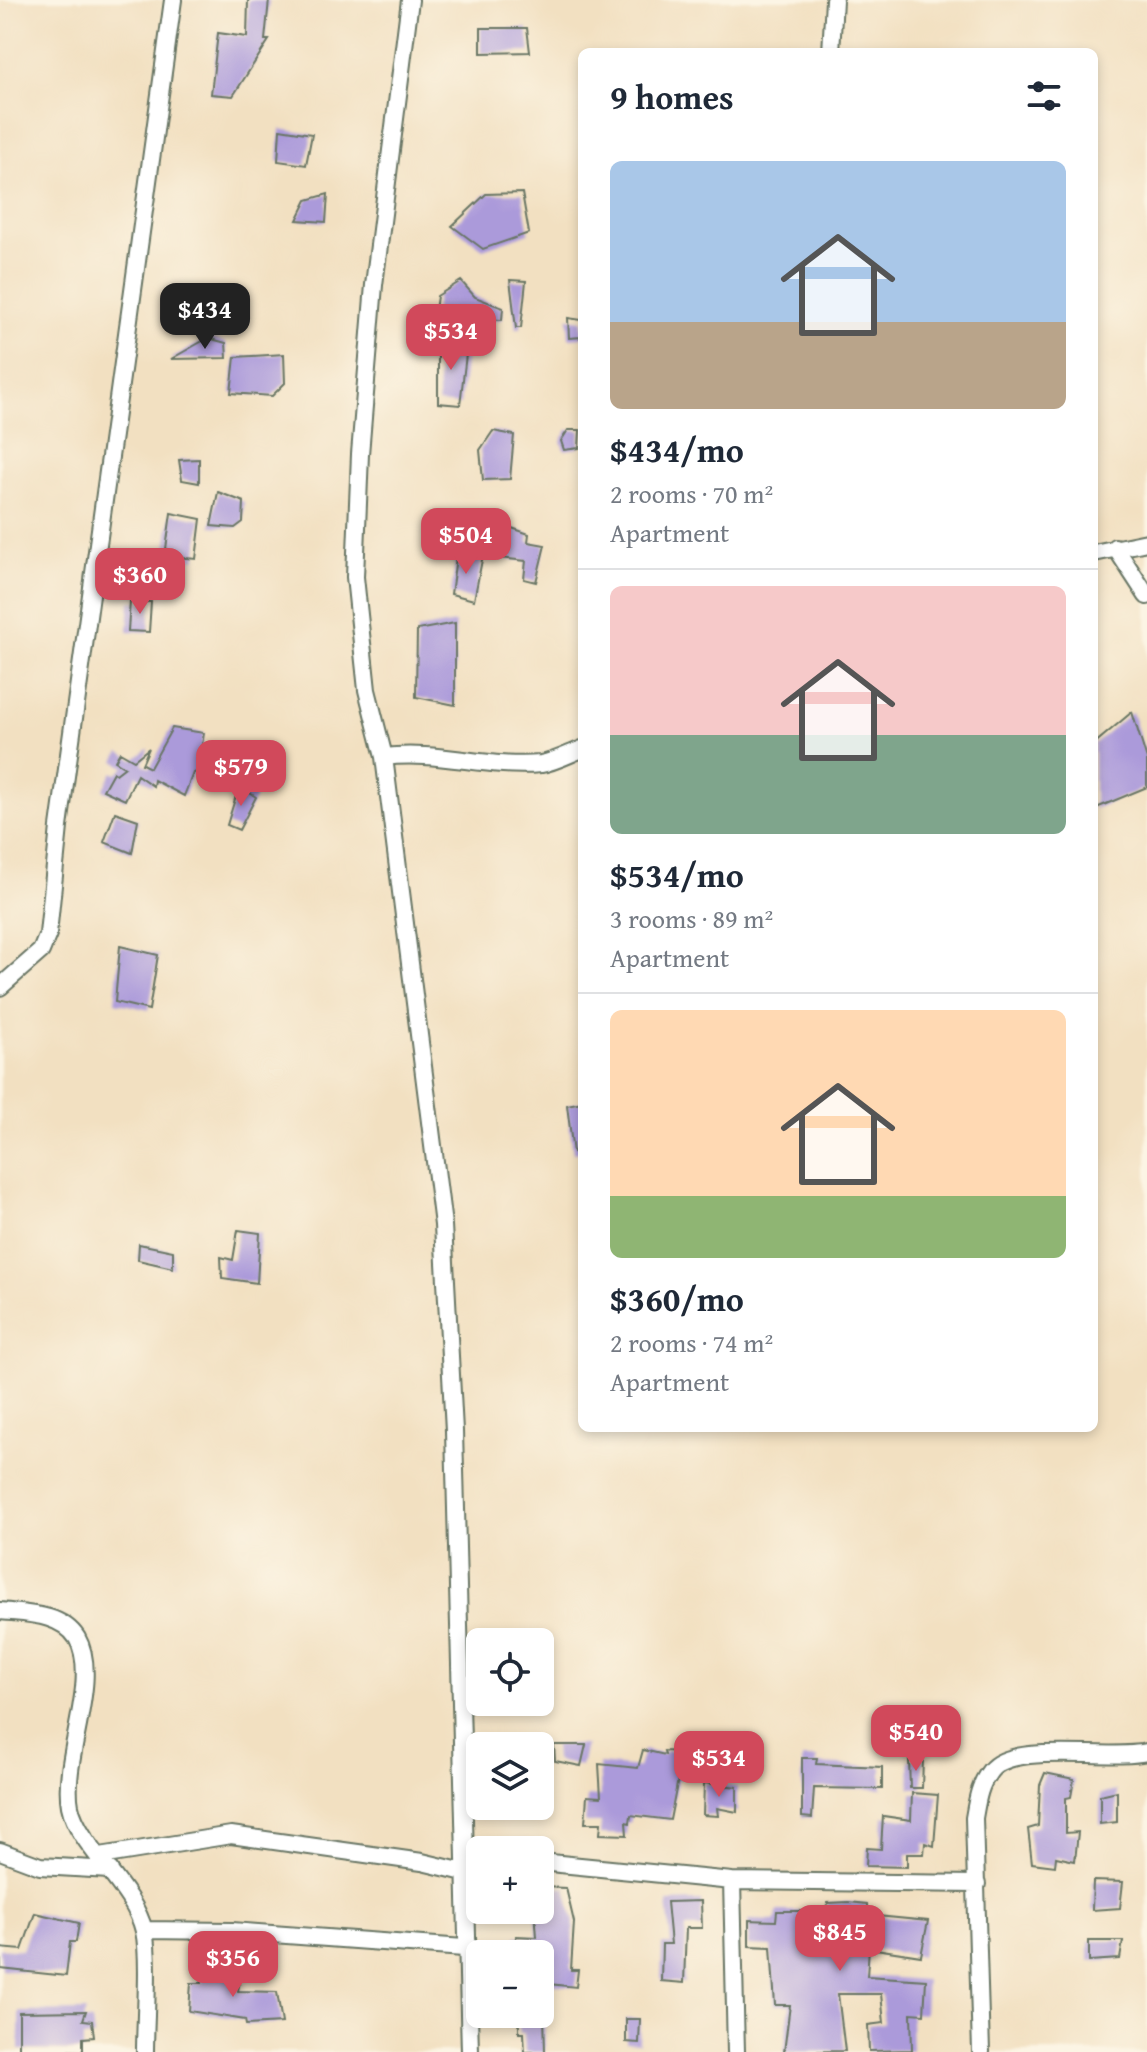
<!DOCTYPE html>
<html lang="en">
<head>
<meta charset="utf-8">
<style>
  :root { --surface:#fff; --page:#f6f6f7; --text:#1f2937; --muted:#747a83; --line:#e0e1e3; --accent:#d1495b }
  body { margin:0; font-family:"Gentium Book Plus",serif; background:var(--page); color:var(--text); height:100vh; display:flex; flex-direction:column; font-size:30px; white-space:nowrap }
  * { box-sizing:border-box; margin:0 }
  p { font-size:26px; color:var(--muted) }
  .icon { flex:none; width:44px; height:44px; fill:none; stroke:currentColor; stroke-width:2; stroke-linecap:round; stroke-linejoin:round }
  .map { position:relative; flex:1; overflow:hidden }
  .drawer { position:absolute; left:578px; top:48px; width:520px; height:1384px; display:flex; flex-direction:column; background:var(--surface); border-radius:12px; box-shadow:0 4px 12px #0003 }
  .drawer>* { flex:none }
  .controls { position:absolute; left:466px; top:1628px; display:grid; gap:16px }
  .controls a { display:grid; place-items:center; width:88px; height:88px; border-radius:12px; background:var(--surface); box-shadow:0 4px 12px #0003; font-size:40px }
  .price { position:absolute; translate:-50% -68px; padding:0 18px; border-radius:16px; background:var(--accent); color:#fff; font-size:26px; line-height:52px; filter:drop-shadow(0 2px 4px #0008) }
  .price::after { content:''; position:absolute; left:50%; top:48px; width:24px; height:18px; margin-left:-12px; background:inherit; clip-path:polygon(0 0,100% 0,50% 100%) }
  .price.current { background:#222; color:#fff }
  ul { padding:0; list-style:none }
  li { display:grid; align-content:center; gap:16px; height:424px; padding:0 32px }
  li+li { border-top:2px solid var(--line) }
  li span { display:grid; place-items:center; height:248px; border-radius:12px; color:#555 }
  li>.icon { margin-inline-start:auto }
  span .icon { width:144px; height:144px; fill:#fffc; stroke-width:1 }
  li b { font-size:34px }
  h2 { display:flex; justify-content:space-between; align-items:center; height:96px; padding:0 32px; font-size:34px }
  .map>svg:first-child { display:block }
  .building { fill:#ab9ada }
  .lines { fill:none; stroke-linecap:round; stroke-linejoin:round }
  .street-casing { stroke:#697665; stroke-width:20 }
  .street { stroke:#fff; stroke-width:16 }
</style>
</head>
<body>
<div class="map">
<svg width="1147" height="2052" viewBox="0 0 1147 2052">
  <rect width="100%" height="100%" fill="#fcf5e5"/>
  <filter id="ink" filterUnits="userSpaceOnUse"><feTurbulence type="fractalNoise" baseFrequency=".0125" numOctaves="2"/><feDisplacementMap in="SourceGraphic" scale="16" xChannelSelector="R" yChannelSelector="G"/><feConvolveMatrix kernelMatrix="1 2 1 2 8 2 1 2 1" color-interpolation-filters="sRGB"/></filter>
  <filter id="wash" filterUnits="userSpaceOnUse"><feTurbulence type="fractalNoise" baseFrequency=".006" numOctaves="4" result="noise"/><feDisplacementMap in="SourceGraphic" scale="32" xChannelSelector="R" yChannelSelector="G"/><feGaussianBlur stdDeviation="1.8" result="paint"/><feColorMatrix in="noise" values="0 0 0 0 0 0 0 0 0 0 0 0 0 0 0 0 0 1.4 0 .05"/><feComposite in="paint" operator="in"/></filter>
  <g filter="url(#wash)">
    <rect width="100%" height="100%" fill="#f2e0c1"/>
    <g id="blocks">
      <!-- building -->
      <path class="building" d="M248 0H269L265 40H269L233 96 211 94 218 33 247 37Z
        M481 28H527L530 52 481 53Z
        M280 129 312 134 306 165 278 161Z
        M522 193 529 233 483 249 452 226 486 194Z
        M328 194 326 222 297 220 307 200Z
        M510 280 526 281 521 328H516Z
        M461 281 475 297 503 308 502 320 434 317 437 296Z
        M568 318 582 320V337L569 338Z
        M208 338 226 343 227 358 171 359Z
        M438 340 467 346 460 405 438 403Z
        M284 354 285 383 272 396 231 393 235 357Z
        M568 430H580L579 448 564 450 561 441Z
        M493 431 514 435 510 479 483 480 480 450Z
        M199 459V483L182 480 179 460Z
        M218 492 244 502 243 522 235 528 211 526Z
        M171 513 201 519 196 559 165 556Z
        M506 526 529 534 528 542 545 545 536 582 524 579 526 561 499 558Z
        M483 555 474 600 451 594 456 557Z
        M130 601 151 602 149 632 128 631Z
        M455 623V705L416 697 417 630Z
        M1132 712 1147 760V787L1094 809V744Z
        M172 728 204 733 202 745 211 748 206 771 193 773 184 796 154 780 153 786 137 775 125 800 103 790 113 772 116 774 125 767 115 761 120 752 134 760 149 748 142 764 150 768Z
        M239 786 256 797 239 830 227 825Z
        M115 812 138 820 132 853 104 842Z
        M120 946 158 955 149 1010 115 1002Z
        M582 1102V1152L573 1153 567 1105Z
        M238 1230 260 1233 257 1283 222 1278 221 1257 233 1260Z
        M139 1244 173 1251V1268L138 1260Z
        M554 1745H586L581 1766 555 1761Z
        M643 1750 665 1755 664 1751 682 1752 681 1779H678L670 1820 631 1815 630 1823 626 1822 627 1835 600 1834 601 1823H585L587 1796 601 1797 599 1764 638 1768Z
        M802 1758H817L816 1764 882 1767V1789L814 1788 812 1818 802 1817Z
        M923 1759 922 1788H910L909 1760Z
        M1045 1773 1074 1779 1071 1797 1066 1798V1833L1078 1832 1075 1861 1056 1857 1055 1866 1032 1863 1028 1829 1038 1826 1040 1785Z
        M704 1783 737 1787V1812L717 1808 718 1816 703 1815Z
        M1117 1791V1822L1100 1824V1795Z
        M912 1793 938 1795 934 1846 925 1843 924 1854H907V1867L866 1866 867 1848 881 1849 883 1816 911 1820Z
        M1093 1881 1123 1882 1120 1908 1092 1910Z
        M540 1887 566 1888 574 1922 571 1970H578L576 1987 540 1983V1954H515L516 1936 537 1937 535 1910H540Z
        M701 1901 702 1928H686L684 1983 661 1981 662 1944H671L667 1902Z
        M848 1902 867 1904V1915L928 1921 921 1956 869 1948 867 1976 926 1980 924 2014 911 2013 912 2050 869 2051 868 2025 884 2023 881 1994H838L845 2051 784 2052 790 2005H775L771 1947 749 1946V1920L776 1921 777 1911H827L828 1903Z
        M35 1913 79 1923 76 1942H70L66 1976 1 1969 0 1948 22 1950Z
        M1089 1941H1123L1120 1959 1089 1961Z
        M201 1968 242 1970 238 1991 277 1992 282 2023 246 2025 245 2020 189 2011 191 1983H202Z
        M86 2011 83 2020 92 2021 94 2037 83 2038V2051L19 2050V2012Z
        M519 2014H544L545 2052H525L524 2033H519Z
        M626 2019H640L639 2043 626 2042Z"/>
    </g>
  </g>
  <g filter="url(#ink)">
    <use href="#blocks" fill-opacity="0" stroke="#697665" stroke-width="2"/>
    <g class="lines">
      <defs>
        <path id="street" d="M410 0 374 285 360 454 355 577 367 690 384 757 443 1225 454 1431 470 2052
          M831 52 834 0
          M1115 547 1147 596
          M1094 553 1147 542
          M384 757C437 750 488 769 541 764 554 762 569 754 582 749
          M0 987 41 951 48 934 59 827 173 0
          M0 1611C27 1614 61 1613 77 1638 101 1679 61 1759 70 1806 78 1846 134 1887 144 1931 150 1958 145 2021 145 2052
          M0 1851 40 1866 110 1870
          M100 1856 231 1835 422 1862 464 1872
          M540 1862 732 1881 977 1884
          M732 1881 736 2052
          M144 1930 232 1931 464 1948
          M981 2052 974 1818C977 1801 979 1785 990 1771 1012 1741 1109 1761 1147 1752"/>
      </defs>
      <!-- street casing -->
      <use href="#street" class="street-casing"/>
      <!-- street -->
      <use href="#street" class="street"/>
    </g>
  </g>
</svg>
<div class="controls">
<a><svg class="icon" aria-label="locate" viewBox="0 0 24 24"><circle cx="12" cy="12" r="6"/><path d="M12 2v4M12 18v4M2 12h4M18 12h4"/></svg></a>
<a><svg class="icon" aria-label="layers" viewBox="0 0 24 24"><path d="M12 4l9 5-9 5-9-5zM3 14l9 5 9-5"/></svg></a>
<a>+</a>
<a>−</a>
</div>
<b class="price current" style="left:205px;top:351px">$434</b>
<b class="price" style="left:451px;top:372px">$534</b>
<b class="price" style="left:466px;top:576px">$504</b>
<b class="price" style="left:140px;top:616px">$360</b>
<b class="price" style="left:241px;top:808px">$579</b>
<b class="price" style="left:916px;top:1773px">$540</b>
<b class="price" style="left:719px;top:1799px">$534</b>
<b class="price" style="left:840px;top:1973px">$845</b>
<b class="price" style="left:233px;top:1999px">$356</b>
<section class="drawer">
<h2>9 homes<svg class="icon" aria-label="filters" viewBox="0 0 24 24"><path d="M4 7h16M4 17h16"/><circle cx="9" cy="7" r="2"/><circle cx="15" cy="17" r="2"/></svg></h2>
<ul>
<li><span style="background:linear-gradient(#a9c7e8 65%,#b9a48a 0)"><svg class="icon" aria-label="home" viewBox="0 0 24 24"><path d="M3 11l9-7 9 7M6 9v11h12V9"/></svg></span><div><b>$434/mo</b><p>2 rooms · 70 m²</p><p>Apartment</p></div></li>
<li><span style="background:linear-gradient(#f6c9c9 60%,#7fa58c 0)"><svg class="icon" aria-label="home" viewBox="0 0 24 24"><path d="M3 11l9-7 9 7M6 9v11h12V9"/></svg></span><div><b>$534/mo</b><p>3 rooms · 89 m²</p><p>Apartment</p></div></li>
<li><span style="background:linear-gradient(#ffd9b3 75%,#8fb573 0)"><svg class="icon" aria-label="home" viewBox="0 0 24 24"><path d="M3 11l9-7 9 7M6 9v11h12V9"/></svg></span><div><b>$360/mo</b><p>2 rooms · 74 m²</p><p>Apartment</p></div></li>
</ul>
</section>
</div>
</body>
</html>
